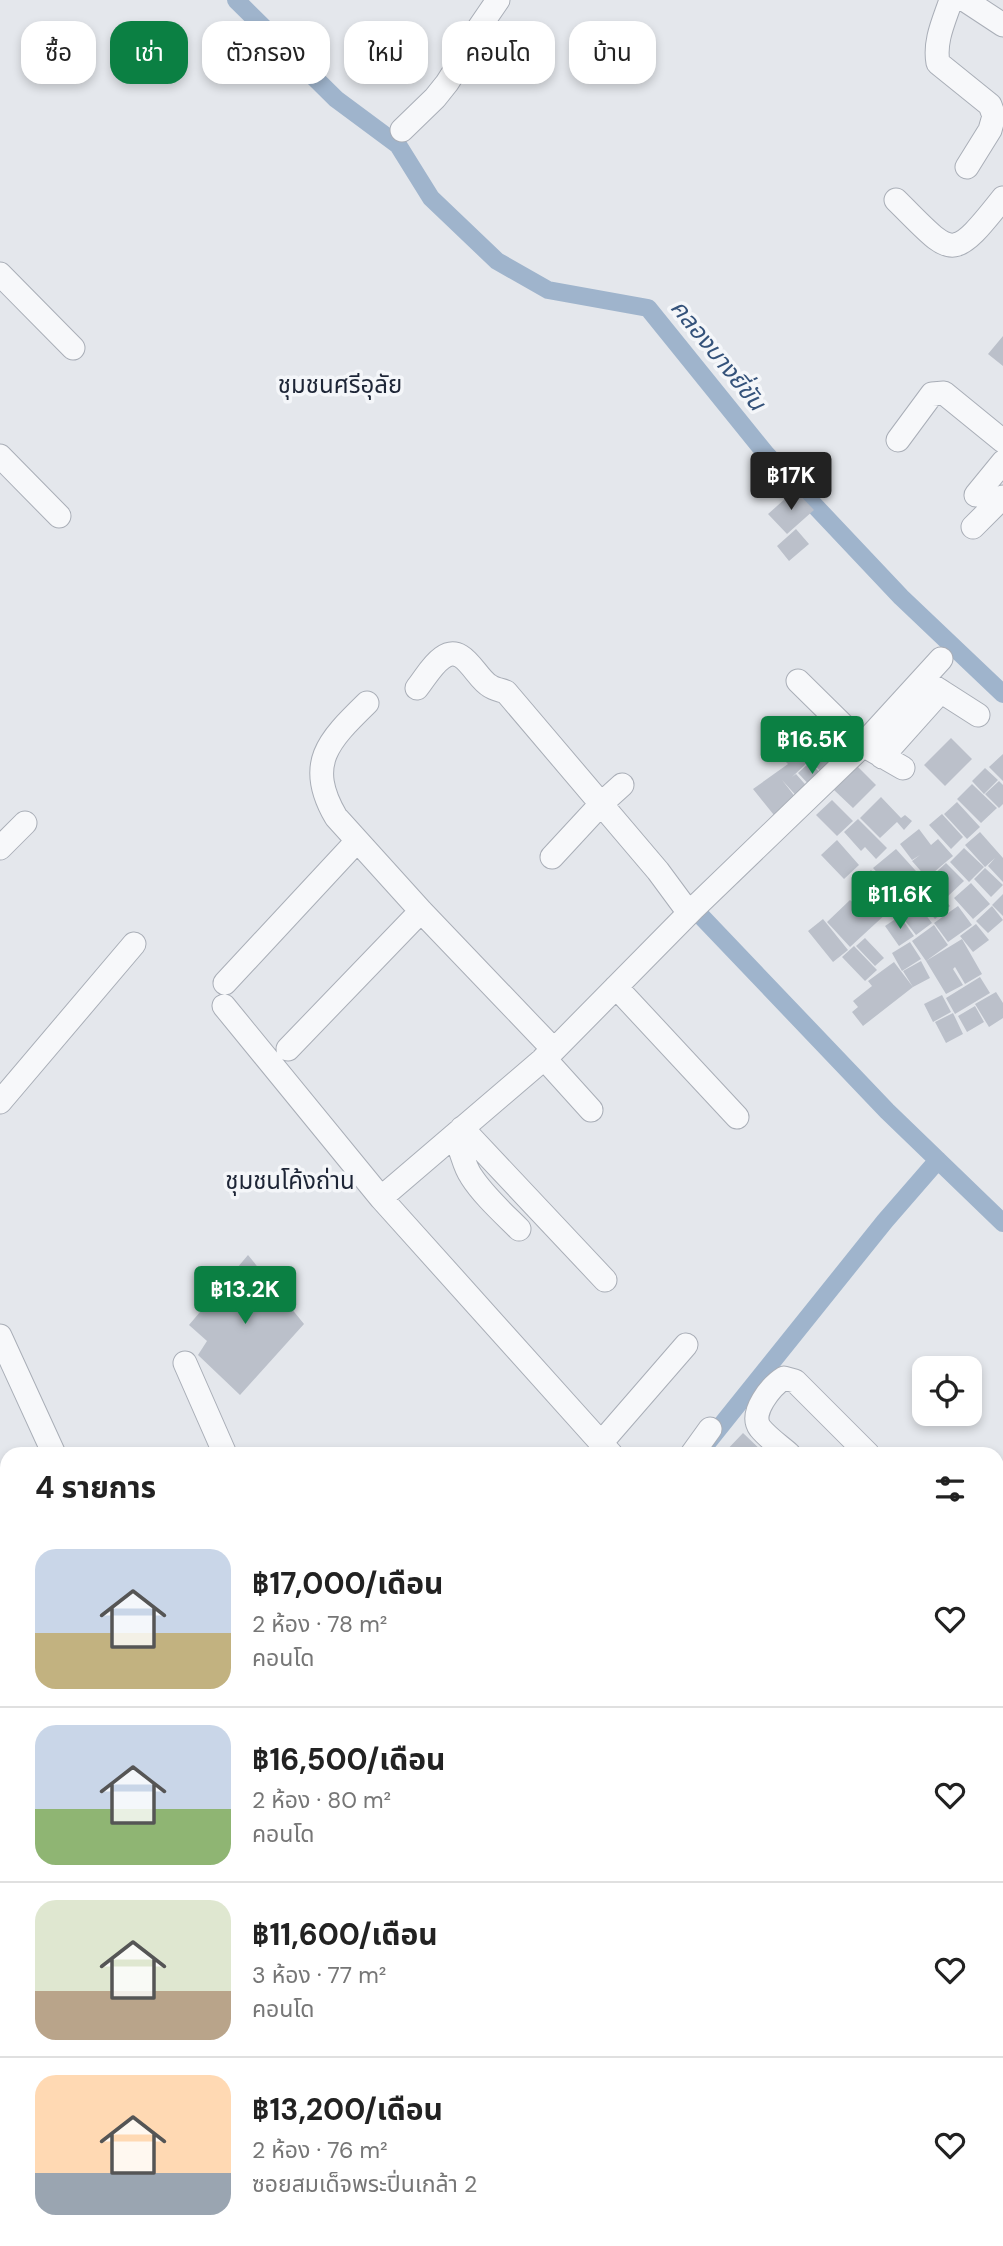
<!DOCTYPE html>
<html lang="th">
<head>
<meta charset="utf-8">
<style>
  :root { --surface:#fff; --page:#f2f2f2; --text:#222; --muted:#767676; --line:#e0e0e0; --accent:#0b8043 }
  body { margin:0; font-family:"DM Sans","Noto Sans Thai",sans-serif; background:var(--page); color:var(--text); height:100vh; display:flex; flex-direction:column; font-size:26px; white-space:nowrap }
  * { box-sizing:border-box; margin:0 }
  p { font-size:23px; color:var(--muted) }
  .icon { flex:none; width:38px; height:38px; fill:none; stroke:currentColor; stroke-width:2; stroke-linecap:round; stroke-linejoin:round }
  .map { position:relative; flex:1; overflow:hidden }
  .panel { position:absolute; left:0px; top:1447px; width:1004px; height:800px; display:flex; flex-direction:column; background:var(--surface); border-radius:21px 21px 0 0; box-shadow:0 4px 10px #0003 }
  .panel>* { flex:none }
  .banner { position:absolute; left:21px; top:21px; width:962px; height:63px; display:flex; gap:14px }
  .buttons { position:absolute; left:912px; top:1356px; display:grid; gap:14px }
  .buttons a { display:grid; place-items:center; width:70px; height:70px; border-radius:14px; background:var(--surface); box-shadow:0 4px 10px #0003; font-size:35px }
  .price { position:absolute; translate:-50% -60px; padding:0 16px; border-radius:7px; background:var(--accent); color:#fff; font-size:23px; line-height:46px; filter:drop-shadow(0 2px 4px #0008) }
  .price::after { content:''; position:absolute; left:50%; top:42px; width:21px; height:16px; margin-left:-10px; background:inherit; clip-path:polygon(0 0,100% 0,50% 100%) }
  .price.on { background:#222; color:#fff }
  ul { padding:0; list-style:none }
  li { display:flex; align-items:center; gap:21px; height:175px; padding:0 35px }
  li+li { border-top:2px solid var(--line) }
  li span { display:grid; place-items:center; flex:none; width:196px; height:140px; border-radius:21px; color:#555 }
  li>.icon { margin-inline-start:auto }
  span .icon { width:84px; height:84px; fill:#fffc; stroke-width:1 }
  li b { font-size:30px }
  h2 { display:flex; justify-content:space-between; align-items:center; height:84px; padding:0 35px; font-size:30px }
  .tag { padding:0 24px; border-radius:21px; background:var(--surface); box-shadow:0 4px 10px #0003; font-size:24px; line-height:63px }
  .tag.on { background:var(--accent); color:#fff }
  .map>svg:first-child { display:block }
  .green { fill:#c9d6c5 }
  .water { fill:#9fb4cc }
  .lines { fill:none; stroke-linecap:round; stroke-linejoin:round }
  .canal { stroke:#9fb4cc; stroke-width:18 }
  .ferry { stroke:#34527a; stroke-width:2; stroke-dasharray:9 7; stroke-linecap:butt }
  .building { fill:#bbc0ca }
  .minor-casing { stroke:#a9aeb7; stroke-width:25 }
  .major-casing { stroke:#a3abb8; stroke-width:31 }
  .minor { stroke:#f7f8fa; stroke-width:23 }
  .major { stroke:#fff; stroke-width:28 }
  .labels { text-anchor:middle; stroke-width:7; stroke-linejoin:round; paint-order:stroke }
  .water-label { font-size:24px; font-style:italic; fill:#34527a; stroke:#f4f6f9 }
  .neighbourhood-label { font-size:24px; fill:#1d2536; stroke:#f4f6f9 }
</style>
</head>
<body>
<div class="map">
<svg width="1003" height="2246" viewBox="0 0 1003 2246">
  <rect width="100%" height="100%" fill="#e4e7ec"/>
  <!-- green -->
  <path class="green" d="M0 1828 7 1833V1908L0 1902Z
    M283 2240H442L436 2246H288Z"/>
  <!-- water -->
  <path class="water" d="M1003 1684V2246H436L442 2240H998V1691Z"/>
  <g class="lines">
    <!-- canal -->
    <path class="canal" d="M236 0 336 99 398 145 431 198 497 261 548 290 648 308 766 454 901 597 1003 694
      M701 916 887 1111 1003 1223
      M707 1443 885 1221 938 1160
      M0 2223 7 2231
      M15 2240 20 2246"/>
    <!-- ferry -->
    <path class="ferry" d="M998 1847 1003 1842
      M998 1986 1003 1982
      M998 2049 1003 2048
      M575 2246 578 2240
      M585 2246 587 2240
      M595 2246 596 2240"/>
  </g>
  <!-- building -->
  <path class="building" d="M1003 336V366L988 354Z
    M795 490 814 510 787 534 768 514Z
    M796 529 809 544 789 561 777 546Z
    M819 731 846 759 826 777 800 750Z
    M951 738 972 759 945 786 924 765Z
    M793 745 809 761 792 777 796 774 812 792 801 801 782 780 800 803 778 820 753 789 788 764 781 757Z
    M1003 754V781L989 767Z
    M810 762 826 779 814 790 798 773Z
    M857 766 876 785 853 808 834 790Z
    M985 768 998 780 984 794 972 781Z
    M999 781 1003 785V804L999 808 985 794Z
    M972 784 997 808 981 823 957 799Z
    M881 797 901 818 905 815 912 821 904 830 897 822 880 838 860 818Z
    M832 800 853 821 837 836 816 815Z
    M957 802 980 827 967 839 944 814Z
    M942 814 963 837 951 849 929 825Z
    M858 819 887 848 876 859 865 847 861 851 844 832Z
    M919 829 931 845 938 839 953 856 927 878 912 861 920 855 912 860 900 844Z
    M980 832 1003 858V882L988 866 995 858 985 867 965 845Z
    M837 840 859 865 844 879 821 855Z
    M964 848 984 867 969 882 950 862Z
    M896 849 925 881 903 901 873 868Z
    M946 863 964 881 946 898 928 880Z
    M985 868 1003 885 991 897 974 879Z
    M871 870 900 901 889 911 870 891 888 912 850 947 827 922 850 900 862 910 853 901 867 888 860 880Z
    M928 881 950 906 935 919 913 893Z
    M971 883 990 904 973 919 954 898Z
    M1003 894V916L992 905Z
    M912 897 932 923 916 935 896 909Z
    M958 906 972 925 948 942 934 923Z
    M992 906 1003 920 988 933 976 921Z
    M900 916 914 936 899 946 885 926Z
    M823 919 848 950 833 962 808 931Z
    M976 924 989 940 973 952 960 936Z
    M934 925 948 945 926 961 912 941Z
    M865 938 884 958 875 966 856 946Z
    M962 939 982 974 965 984 955 967 953 969 963 985 946 994 926 961Z
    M910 942 921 959 902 971 892 953Z
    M854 946 877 970 865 981 842 957Z
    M921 961 930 978 913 987 903 971Z
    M894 962 913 987 863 1026 852 1012 858 1007 853 1001 872 986 868 981Z
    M980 977 990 993 955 1014 946 998Z
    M996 992 1003 1003V1018L989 1027 975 1004Z
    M942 995 951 1012 933 1022 924 1004Z
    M975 1006 984 1022 967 1032 958 1016Z
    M953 1013 963 1034 946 1043 935 1022Z
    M248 1255 304 1324 240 1395 198 1355 207 1341 189 1325Z
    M743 1433 765 1454H723Z
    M998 1599 1003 1603V1647L998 1654Z
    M0 2017 7 2025V2063L0 2069Z
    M7 2105V2171L0 2179V2112Z
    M64 2240H110L117 2246H59Z
    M204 2240H247L241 2246H210Z"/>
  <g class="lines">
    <defs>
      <path id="minor" d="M951 0C944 21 934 41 938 63L990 105 994 116 990 130 967 167
        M965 0 1003 25
        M402 130 435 98 447 83 461 61 472 38 498 0
        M896 200C953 256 950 265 1003 198
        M0 274 73 348
        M898 440 932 394 944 393 1003 441
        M0 456 59 516
        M976 495 1003 462
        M973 527 1003 497
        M798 681 863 745 903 768
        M928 683 978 715
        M417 688C425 678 432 665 442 658 464 642 475 678 490 686 494 689 501 690 506 692L658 871 689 913
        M367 703C328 741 305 764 336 817L421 911 554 1050
        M882 757 941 691
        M0 848 25 823
        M552 857 601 804 622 785
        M225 983 357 841
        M616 987 737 1117
        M224 1006 381 1198 611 1454
        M288 1049 421 911
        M544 1058 591 1110
        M0 1102 134 944
        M462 1128 605 1280
        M453 1137C463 1149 462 1163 471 1176 483 1195 503 1213 519 1229
        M381 1198 554 1050 694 908 857 751 941 659
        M0 1336 54 1454
        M185 1363 225 1454
        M601 1443 686 1345
        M692 1454 710 1429
        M789 1454C780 1446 768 1438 760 1428 749 1413 771 1386 784 1378L795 1381 868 1454
        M266 2240 268 2246"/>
      <path id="major" d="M0 1656 7 1663
        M0 1765 7 1772
        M0 1807 7 1814
        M0 1922 7 1929
        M445 2240 451 2246
        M483 2240 489 2246"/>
    </defs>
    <!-- minor casing -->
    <use href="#minor" class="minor-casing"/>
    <!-- major casing -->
    <use href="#major" class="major-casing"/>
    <!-- minor -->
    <use href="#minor" class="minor"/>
    <!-- major -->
    <use href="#major" class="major"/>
  </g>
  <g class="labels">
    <!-- water labels -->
    <g class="water-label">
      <text transform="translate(718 355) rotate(51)" y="8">คลองบางยี่ขัน</text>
    </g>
    <!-- neighbourhood labels -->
    <g class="neighbourhood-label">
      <text x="340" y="393">ชุมชนศรีอุลัย</text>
      <text x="290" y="1189">ชุมชนโค้งถ่าน</text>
    </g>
  </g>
</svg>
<div class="buttons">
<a><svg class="icon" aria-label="locate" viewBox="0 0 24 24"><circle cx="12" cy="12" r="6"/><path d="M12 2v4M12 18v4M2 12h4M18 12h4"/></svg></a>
</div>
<b class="price on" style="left:791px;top:512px">฿17K</b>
<b class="price" style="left:812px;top:776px">฿16.5K</b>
<b class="price" style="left:900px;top:931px">฿11.6K</b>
<b class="price" style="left:245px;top:1326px">฿13.2K</b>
<div class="banner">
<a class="tag">ซื้อ</a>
<a class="tag on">เช่า</a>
<a class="tag">ตัวกรอง</a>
<a class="tag">ใหม่</a>
<a class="tag">คอนโด</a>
<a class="tag">บ้าน</a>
</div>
<section class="panel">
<h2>4 รายการ<svg class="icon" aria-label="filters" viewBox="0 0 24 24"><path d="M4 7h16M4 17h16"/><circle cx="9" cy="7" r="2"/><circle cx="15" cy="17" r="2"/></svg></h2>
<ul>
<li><span style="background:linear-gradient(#c9d6e8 60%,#c2b280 0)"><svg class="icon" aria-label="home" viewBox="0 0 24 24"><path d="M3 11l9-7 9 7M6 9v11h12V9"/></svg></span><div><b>฿17,000/เดือน</b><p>2 ห้อง · 78 m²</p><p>คอนโด</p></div><svg class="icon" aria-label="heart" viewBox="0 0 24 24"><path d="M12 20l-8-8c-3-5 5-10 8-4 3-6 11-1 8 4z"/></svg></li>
<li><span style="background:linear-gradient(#c9d6e8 60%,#8fb573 0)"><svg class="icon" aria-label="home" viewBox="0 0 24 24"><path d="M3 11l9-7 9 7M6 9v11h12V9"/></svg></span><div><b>฿16,500/เดือน</b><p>2 ห้อง · 80 m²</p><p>คอนโด</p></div><svg class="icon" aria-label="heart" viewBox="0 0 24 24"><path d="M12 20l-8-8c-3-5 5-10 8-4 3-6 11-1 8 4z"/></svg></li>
<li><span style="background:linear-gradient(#dfe7d0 65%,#b9a48a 0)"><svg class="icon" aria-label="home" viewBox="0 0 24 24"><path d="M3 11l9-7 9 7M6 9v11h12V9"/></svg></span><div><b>฿11,600/เดือน</b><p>3 ห้อง · 77 m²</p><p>คอนโด</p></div><svg class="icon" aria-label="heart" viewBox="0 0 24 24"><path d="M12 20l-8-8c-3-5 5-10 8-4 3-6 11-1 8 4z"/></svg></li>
<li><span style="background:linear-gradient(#ffd9b3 70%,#9aa5b1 0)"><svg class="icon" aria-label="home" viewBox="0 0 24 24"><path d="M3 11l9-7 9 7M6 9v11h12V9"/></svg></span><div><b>฿13,200/เดือน</b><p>2 ห้อง · 76 m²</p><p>ซอยสมเด็จพระปิ่นเกล้า 2</p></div><svg class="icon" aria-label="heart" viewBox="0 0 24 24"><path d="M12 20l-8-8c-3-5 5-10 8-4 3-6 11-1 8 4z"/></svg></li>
</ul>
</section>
</div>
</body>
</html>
